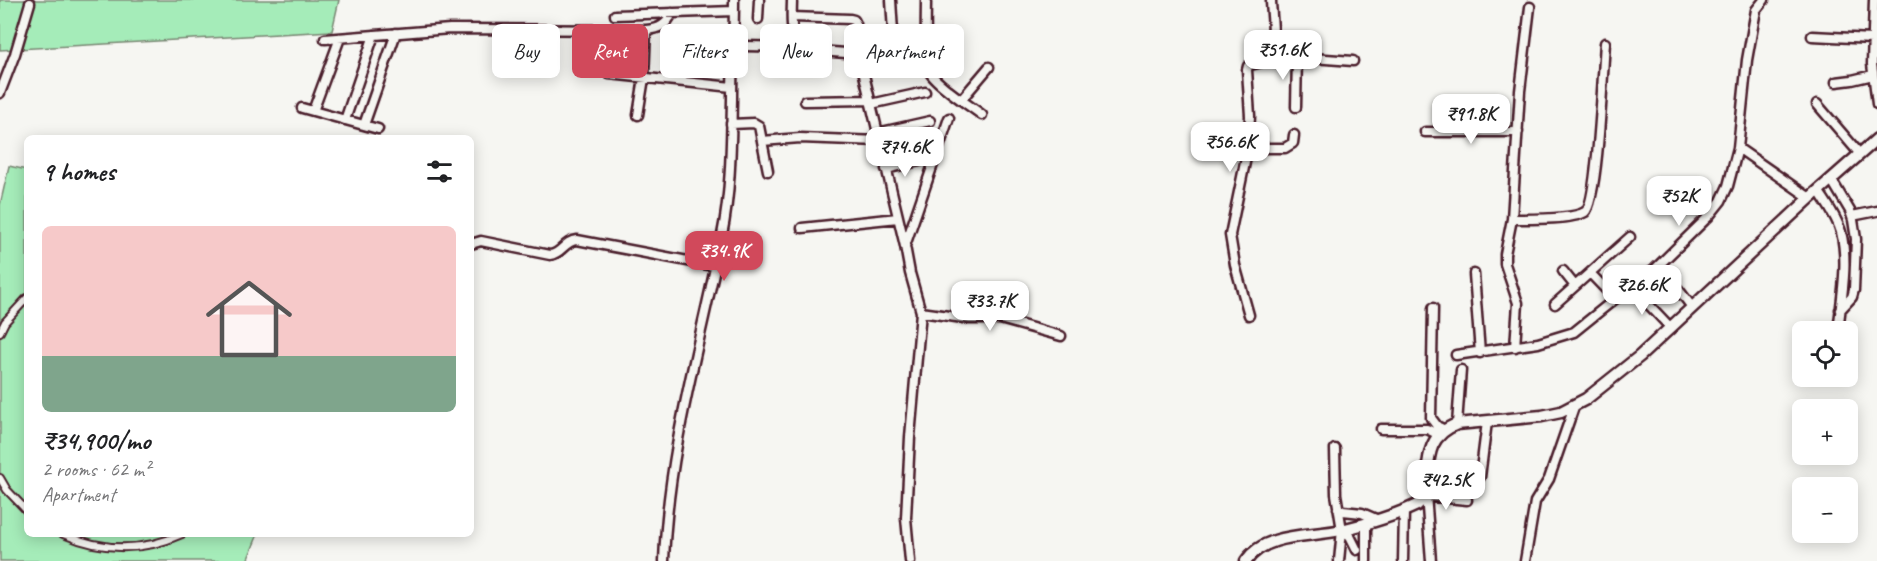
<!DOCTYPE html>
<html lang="en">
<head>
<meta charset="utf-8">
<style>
  :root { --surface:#fff; --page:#f6f6f6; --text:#202124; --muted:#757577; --line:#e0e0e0; --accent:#d1495b }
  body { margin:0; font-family:Caveat,sans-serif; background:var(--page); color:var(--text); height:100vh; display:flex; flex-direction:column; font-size:22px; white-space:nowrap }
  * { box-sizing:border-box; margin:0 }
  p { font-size:20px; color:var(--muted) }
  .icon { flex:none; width:33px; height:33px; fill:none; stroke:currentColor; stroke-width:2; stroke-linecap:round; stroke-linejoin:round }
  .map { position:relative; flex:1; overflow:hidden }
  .panel { position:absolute; left:24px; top:135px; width:450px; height:402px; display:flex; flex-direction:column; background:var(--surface); border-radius:9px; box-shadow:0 3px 15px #0003 }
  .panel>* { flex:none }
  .banner { position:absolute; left:492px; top:24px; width:570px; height:54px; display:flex; gap:12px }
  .fabs { position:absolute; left:1792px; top:321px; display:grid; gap:12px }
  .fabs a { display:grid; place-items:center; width:66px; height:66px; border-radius:9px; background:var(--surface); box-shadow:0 3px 15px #0003; font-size:30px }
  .price { position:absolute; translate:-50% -51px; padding:0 14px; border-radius:12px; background:#fff; color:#222; font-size:20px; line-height:39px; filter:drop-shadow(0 2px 3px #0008) }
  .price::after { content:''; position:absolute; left:50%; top:36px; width:18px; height:14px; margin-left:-9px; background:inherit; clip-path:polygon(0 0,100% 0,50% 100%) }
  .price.on { background:var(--accent); color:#fff }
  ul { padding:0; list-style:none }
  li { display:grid; align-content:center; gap:12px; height:318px; padding:0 18px }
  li+li { border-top:2px solid var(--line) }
  li span { display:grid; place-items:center; height:186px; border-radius:9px; color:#555 }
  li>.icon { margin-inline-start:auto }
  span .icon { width:108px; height:108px; fill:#fffc; stroke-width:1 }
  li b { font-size:26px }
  h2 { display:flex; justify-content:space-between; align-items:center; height:72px; padding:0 18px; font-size:26px }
  .chip { padding:0 21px; border-radius:9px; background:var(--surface); box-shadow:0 3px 15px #0003; font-size:21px; line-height:54px }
  .chip.on { background:var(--accent); color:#fff }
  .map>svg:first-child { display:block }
  .green { fill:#a5ecb9; stroke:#788672; stroke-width:1.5 }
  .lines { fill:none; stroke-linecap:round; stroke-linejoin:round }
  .pedestrian-casing { stroke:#4a1f2b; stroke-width:10 }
  .minor-casing { stroke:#4a1f2b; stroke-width:13 }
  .tertiary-casing { stroke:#4a1f2b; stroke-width:15 }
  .pedestrian { stroke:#f6f6f2; stroke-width:6 }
  .minor { stroke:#f6f6f2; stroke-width:8 }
  .tertiary { stroke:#f6f6f2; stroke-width:10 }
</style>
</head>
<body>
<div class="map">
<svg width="1877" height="561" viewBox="0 0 1877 561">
  <rect width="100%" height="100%" fill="#f6f6f2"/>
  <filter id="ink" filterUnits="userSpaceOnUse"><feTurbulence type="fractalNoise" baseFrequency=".0167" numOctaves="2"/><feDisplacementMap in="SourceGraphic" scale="12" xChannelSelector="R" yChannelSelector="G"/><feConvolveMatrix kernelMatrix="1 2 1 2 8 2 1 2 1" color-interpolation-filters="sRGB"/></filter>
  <g filter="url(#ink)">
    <!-- green -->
    <path class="green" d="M0 0H339L332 31 0 50Z
      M9 166 27 170V534H258L247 561H0V205Z"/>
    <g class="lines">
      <defs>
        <path id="pedestrian" d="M0 332 5 322 27 298
          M0 478 7 490 27 511
          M63 534C102 551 143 552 182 534"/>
        <path id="minor" d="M792 0C792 18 788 40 806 50L859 54
          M926 0C926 16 924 63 931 74 940 87 969 105 982 115
          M1874 0 1872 64 1877 104
          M615 15 734 11
          M792 17 850 19 854 20 856 24 859 54 905 246 910 273 921 312 910 437 906 518 910 561
          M758 19 759 0
          M1812 36 1872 39
          M857 38 893 36
          M325 39 450 29 646 30C659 29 667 25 672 13
          M690 45 801 47
          M1271 55 1353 61
          M863 71 895 65 891 0
          M609 74 732 87
          M1836 82 1852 80 1873 75
          M0 93 15 54 30 3
          M961 100 989 67
          M805 101 870 100
          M871 104 925 92
          M1817 104 1859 153
          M1296 107 1297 56
          M302 108 378 129
          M1471 108V132
          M1499 109V132
          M313 111 340 38
          M638 115 644 78 646 30
          M345 120 374 35
          M731 124 754 123 759 126 768 171
          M364 125 396 33
          M1425 132H1518
          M1442 132V105
          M877 133 930 121
          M762 141 800 138 879 141
          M1248 148H1285L1293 143 1294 135
          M1738 148 1810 198
          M886 169 919 161
          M1831 179 1850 211 1853 220 1856 239 1854 290 1852 297 1840 310
          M1818 190C1826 203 1837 217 1841 232 1849 263 1841 300 1838 332
          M1852 216 1877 211
          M1512 219C1528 219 1572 220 1585 212 1598 202 1603 66 1605 43
          M802 228 898 218
          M471 244 481 241 550 255C562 254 564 241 577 240L714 266
          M905 246 949 118
          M1654 270 1667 288
          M1563 271 1575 286
          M1590 273 1615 299
          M1474 274 1480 353
          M1632 287 1670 327
          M1678 289 1692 307
          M1555 304 1630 237
          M1433 308 1431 418 1437 426 1445 430
          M921 312 970 319H1000L1061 336
          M1249 315 1235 265 1230 235 1248 148 1250 116 1247 70 1248 66C1254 63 1261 63 1266 60 1278 52 1271 14 1271 0
          M1515 347 1518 303 1505 264V254L1512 219 1520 91 1530 7
          M1456 355 1538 343 1574 332 1615 299 1654 270 1709 216 1721 201 1728 186 1738 148 1747 60 1754 21 1756 10 1764 0
          M1457 424 1461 370
          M1381 429H1427L1439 435
          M1335 449 1336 494 1342 530 1339 561
          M1480 477 1487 422
          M1426 494 1431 561
          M1426 496 1467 500
          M1338 508 1343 511 1362 513 1378 520
          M1366 524V561
          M1342 530 1350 536 1357 550
          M664 561C668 450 700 344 722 235 731 191 731 145 732 100 732 67 734 33 734 0
          M1403 561 1404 511
          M1525 561 1535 502 1549 479 1574 407"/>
        <path id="tertiary" d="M1246 561C1266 532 1311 537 1341 530 1367 524 1394 516 1417 505 1438 487 1412 441 1457 424L1542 416 1561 412 1586 399 1640 356 1810 198 1877 139"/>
      </defs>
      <!-- pedestrian casing -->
      <use href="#pedestrian" class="pedestrian-casing"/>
      <!-- minor casing -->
      <use href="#minor" class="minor-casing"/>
      <!-- tertiary casing -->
      <use href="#tertiary" class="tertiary-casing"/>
      <!-- pedestrian -->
      <use href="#pedestrian" class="pedestrian"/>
      <!-- minor -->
      <use href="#minor" class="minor"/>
      <!-- tertiary -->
      <use href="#tertiary" class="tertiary"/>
    </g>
  </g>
</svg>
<div class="fabs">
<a><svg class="icon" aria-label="locate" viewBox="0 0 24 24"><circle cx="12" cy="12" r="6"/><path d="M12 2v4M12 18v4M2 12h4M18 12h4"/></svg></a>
<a>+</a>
<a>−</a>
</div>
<b class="price" style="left:1283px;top:81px">₹51.6K</b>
<b class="price" style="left:1471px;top:145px">₹91.8K</b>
<b class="price" style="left:1230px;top:173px">₹56.6K</b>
<b class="price" style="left:905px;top:178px">₹74.6K</b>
<b class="price" style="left:1679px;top:227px">₹52K</b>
<b class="price on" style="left:724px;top:282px">₹34.9K</b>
<b class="price" style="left:1642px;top:316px">₹26.6K</b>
<b class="price" style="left:990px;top:332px">₹33.7K</b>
<b class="price" style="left:1446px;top:511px">₹42.5K</b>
<div class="banner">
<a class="chip">Buy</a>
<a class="chip on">Rent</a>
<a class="chip">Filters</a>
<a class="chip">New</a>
<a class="chip">Apartment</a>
</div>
<section class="panel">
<h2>9 homes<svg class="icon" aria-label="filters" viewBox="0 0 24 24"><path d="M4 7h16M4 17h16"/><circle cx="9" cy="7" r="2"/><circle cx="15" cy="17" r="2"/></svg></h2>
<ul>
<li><span style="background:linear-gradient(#f6c9c9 70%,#7fa58c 0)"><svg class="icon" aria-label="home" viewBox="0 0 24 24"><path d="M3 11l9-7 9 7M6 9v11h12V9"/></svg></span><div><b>₹34,900/mo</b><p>2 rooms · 62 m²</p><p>Apartment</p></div></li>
</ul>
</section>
</div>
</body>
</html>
